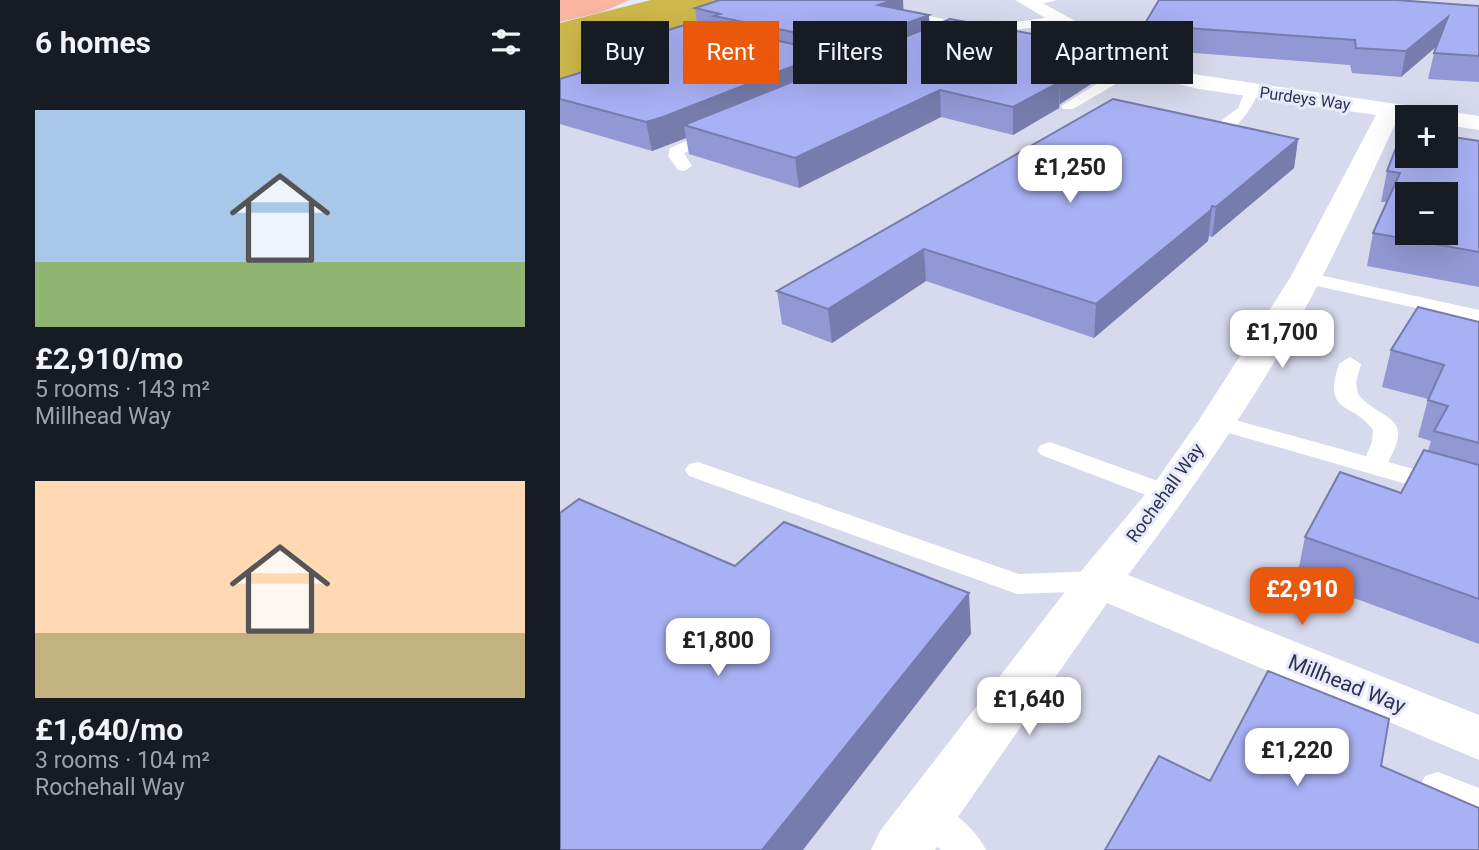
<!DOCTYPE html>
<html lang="en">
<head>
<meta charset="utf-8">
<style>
  :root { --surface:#171b24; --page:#242831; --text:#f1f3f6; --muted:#9ea1a6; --accent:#ea580c }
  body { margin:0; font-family:Roboto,sans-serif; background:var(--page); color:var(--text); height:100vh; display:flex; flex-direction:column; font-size:26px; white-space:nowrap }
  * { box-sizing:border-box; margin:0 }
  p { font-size:23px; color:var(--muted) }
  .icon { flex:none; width:38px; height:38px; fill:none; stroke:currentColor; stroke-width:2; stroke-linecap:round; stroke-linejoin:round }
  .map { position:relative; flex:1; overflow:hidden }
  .panel { display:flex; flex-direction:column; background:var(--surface); width:560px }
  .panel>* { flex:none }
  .top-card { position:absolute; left:21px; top:21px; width:665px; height:63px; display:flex; gap:14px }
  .buttons { position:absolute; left:835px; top:105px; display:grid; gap:14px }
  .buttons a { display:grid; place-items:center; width:63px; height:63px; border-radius:0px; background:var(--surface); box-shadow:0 7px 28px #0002; font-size:35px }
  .price { position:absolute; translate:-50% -60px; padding:0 16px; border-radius:14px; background:#fff; color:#222; font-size:23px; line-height:46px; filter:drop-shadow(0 2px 4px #0008) }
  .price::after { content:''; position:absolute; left:50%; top:42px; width:21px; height:16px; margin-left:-10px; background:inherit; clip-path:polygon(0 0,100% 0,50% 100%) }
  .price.selected { background:var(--accent); color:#fff }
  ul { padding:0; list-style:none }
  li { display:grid; align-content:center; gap:14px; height:371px; padding:0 35px }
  li span { display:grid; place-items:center; height:217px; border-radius:0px; color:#555 }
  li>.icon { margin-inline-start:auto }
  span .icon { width:126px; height:126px; fill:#fffc; stroke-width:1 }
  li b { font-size:30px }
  h2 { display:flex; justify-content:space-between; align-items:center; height:84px; padding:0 35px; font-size:30px }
  .pill { padding:0 24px; border-radius:0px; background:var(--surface); box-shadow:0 7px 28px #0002; font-size:24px; line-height:63px }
  .pill.selected { background:var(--accent); color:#fff }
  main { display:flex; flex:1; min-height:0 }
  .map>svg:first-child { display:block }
  .built { fill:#d7d9ec; fill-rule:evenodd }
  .green { fill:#fab6a0 }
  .water { fill:#cdb84b }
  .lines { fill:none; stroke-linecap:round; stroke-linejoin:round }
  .service { fill:#fff; fill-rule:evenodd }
  .minor { fill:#fff; fill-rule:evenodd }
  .wall { fill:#9198d3 }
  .shaded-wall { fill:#767cac }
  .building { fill:#a9b1f5; stroke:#767cac; stroke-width:2; fill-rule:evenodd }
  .labels { text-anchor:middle; stroke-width:6; stroke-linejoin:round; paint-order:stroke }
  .far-street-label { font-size:16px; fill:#2f3250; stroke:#e7eafa }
  .street-label { font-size:18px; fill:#2f3250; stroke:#e7eafa }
  .near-street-label { font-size:21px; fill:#2f3250; stroke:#e7eafa }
</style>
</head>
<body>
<main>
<section class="panel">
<h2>6 homes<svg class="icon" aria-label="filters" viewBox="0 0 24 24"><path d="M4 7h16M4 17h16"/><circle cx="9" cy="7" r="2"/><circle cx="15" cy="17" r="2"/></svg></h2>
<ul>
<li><span style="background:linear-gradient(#a9c7e8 70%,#8fb573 0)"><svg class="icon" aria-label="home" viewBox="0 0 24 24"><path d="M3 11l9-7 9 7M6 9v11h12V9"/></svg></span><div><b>£2,910/mo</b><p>5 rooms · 143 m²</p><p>Millhead Way</p></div></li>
<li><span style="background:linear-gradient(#ffd9b3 70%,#c2b280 0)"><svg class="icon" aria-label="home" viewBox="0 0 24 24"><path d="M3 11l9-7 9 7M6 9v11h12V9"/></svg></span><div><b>£1,640/mo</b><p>3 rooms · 104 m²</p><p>Rochehall Way</p></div></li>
</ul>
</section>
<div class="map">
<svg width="919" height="850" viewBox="0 0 919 850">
  <rect width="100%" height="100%" fill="#e7eafa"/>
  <!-- built -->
  <path class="built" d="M182 0H919V850H0V93ZM847 117H886V156H847ZM847 194H886V233H847Z"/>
  <!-- green -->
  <path class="green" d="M0 0H70L42 12 0 22Z"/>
  <!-- water -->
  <path class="water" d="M91 0H182L0 93V23Z"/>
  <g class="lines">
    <!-- service -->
    <path class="service" d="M270 0H293L422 27 498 16 504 20 498 24 405 37 399 33 403 30Z
      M497 0 469 7 463 4 472 0Z
      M587 65 592 66V72L564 79 513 109H503L501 106 554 73Z
      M692 87 699 91C692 109 671 141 649 136V130L678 108 685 91Z
      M157 128 162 130V136L124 153 132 166 124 171 118 170 108 156 110 148Z
      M746 272 919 310V322L739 282 736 278Z
      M790 357 801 364 796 382 798 394C819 421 856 413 828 462L919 487V505L648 427 645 422 648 417 657 415 806 456 812 442 813 430C793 401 762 416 779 364Z
      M490 442 617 488 621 494 617 500 608 503 599 500 481 455 477 450 481 445Z
      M138 462 459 574 538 571 548 574 553 581 548 588 538 591 457 594 129 476 125 470 129 464Z
      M878 772 919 788V821L865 798 860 787 865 776Z
      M367 798C389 806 416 829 426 850H381L354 825 349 814 354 803Z"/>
    <!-- minor -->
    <path class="minor" d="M455 0H477L594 64 639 75 919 116V130L886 125V117L838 118C813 171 789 225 762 277 708 381 639 482 568 575L919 715V760L547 603 375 850H311L320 831 522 570 593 485 639 420 730 278 816 115 639 89 579 74Z"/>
  </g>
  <!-- wall -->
  <path class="wall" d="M919 6V82L868 79 874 53 876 46 841 77 792 73 790 65 583 49 584 25Z
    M135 8 343 10 370 27 550 48 548 73 500 104 499 108 453 135 381 117 239 188 129 154 126 138 92 151 0 124V79L54 62 51 48 137 23Z
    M738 139 734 168 652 237 649 236 648 241 534 338 366 281 272 343 222 324 217 291Z
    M919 141V287L807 266 813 233 827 202H821L827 171Z
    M919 322V644L737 577 745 537 841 493 868 451 871 441 858 437 868 399 822 387 831 350Z"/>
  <!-- shaded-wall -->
  <path class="shaded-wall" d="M333 0H343L344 20 318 5Z
    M369 15 370 39 293 69 291 44Z
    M888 17 883 41 841 77 846 51Z
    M550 48 548 73 500 104V77Z
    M269 52 272 78 124 125 126 138 92 151 86 122Z
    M500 82 499 108 453 135V107Z
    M380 90 381 117 239 188 235 158Z
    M738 139 734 168 652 237 656 207Z
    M652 206 648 241 534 338 536 304Z
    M364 249 366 281 272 343 268 309Z
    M409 593 411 634 243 850H202Z"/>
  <!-- building -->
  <path class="building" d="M160 0H333L318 5 369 15 291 44 154 16 160 14 135 8Z
    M599 0H836L919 6V56L874 53 888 17 846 51 796 48 795 40 584 25Z
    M390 19 550 48 500 77V82L453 107 380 90 235 158 124 125Z
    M134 22 269 52 103 117 86 122 0 99V79L76 55 51 48Z
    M553 99 738 139 656 207 652 206 651 210 536 304 364 249 268 309 217 291Z
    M843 130 847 131V156H886V136L919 141V252L813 233 840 173 827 171ZM847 194H886V233H847Z
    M858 307 919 322V443L874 431 888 406 868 400 884 365 831 350Z
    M864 450 919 465V599L745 537 780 472 841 493Z
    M19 499 175 566 224 522 409 593 202 850H0V513Z
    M708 671 829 719 821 766 919 808V850H545L599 756 650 781Z"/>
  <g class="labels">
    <!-- far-street labels -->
    <g class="far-street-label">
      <text transform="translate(745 98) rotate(8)" y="6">Purdeys Way</text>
    </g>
    <!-- street labels -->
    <g class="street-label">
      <text transform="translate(605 493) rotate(-54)" y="6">Rochehall Way</text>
    </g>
    <!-- near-street labels -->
    <g class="near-street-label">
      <text transform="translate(787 684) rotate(22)" y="7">Millhead Way</text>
    </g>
  </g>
</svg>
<div class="buttons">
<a>+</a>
<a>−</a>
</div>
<b class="price" style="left:510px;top:205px">£1,250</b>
<b class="price" style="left:722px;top:370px">£1,700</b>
<b class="price selected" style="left:742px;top:627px">£2,910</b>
<b class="price" style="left:158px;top:678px">£1,800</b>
<b class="price" style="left:469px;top:737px">£1,640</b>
<b class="price" style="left:737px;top:788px">£1,220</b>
<div class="top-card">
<a class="pill">Buy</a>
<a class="pill selected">Rent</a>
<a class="pill">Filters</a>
<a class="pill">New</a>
<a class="pill">Apartment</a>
</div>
</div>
</main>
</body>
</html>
